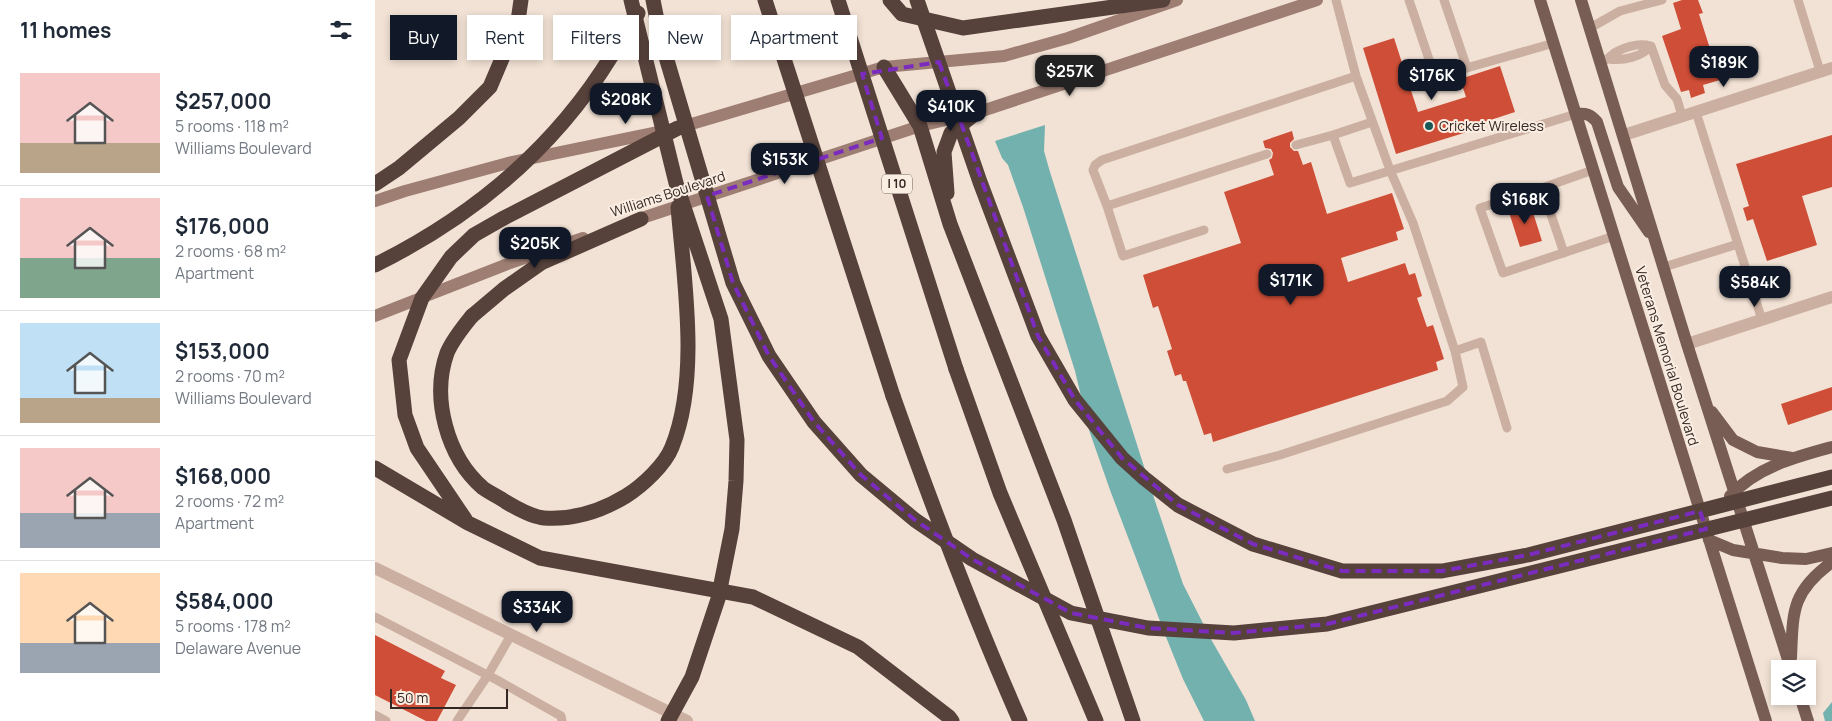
<!DOCTYPE html>
<html lang="en">
<head>
<meta charset="utf-8">
<style>
  :root { --surface:#fff; --page:#f6f6f7; --text:#1f2937; --muted:#747a83; --line:#e0e1e3; --accent:#111827 }
  body { margin:0; font-family:Manrope,sans-serif; background:var(--page); color:var(--text); height:100vh; display:flex; flex-direction:column; font-size:19px; white-space:nowrap }
  * { box-sizing:border-box; margin:0 }
  p { font-size:16px; color:var(--muted) }
  .icon { flex:none; width:28px; height:28px; fill:none; stroke:currentColor; stroke-width:2; stroke-linecap:round; stroke-linejoin:round }
  .map { position:relative; flex:1; overflow:hidden }
  .side { display:flex; flex-direction:column; background:var(--surface); width:375px }
  .side>* { flex:none }
  .top-card { position:absolute; left:15px; top:15px; width:475px; height:45px; display:flex; gap:10px }
  .fabs { position:absolute; left:1396px; top:660px; display:grid; gap:10px }
  .fabs a { display:grid; place-items:center; width:45px; height:45px; border-radius:0px; background:var(--surface); box-shadow:0 2px 8px #0003; font-size:25px }
  .scale { position:absolute; left:15px; bottom:12px; width:118px; box-sizing:border-box; padding-left:5px; border:2px solid #342824; border-top:0; font-size:14px; line-height:18px; white-space:nowrap; color:#342824; -webkit-text-stroke:4px #faede2; paint-order:stroke }
  .price { position:absolute; translate:-50% -42px; padding:0 11px; border-radius:10px; background:var(--accent); color:#fff; font-size:16px; line-height:32px; filter:drop-shadow(0 1px 2px #0008) }
  .price::after { content:''; position:absolute; left:50%; top:30px; width:15px; height:11px; margin-left:-8px; background:inherit; clip-path:polygon(0 0,100% 0,50% 100%) }
  .price.current { background:#222; color:#fff }
  ul { padding:0; list-style:none }
  li { display:flex; align-items:center; gap:15px; height:125px; padding:0 20px }
  li+li { border-top:1px solid var(--line) }
  li span { display:grid; place-items:center; flex:none; width:140px; height:100px; border-radius:0px; color:#555 }
  li>.icon { margin-inline-start:auto }
  span .icon { width:60px; height:60px; fill:#fffc; stroke-width:1 }
  li b { font-size:21px }
  h2 { display:flex; justify-content:space-between; align-items:center; height:60px; padding:0 20px; font-size:21px }
  .pill { padding:0 18px; border-radius:0px; background:var(--surface); box-shadow:0 2px 8px #0003; font-size:18px; line-height:45px }
  .pill.current { background:var(--accent); color:#fff }
  main { display:flex; flex:1; min-height:0 }
  .map>svg:first-child { display:block }
  .water { fill:#73b1ae }
  .building { fill:#cf4e37 }
  .lines { fill:none; stroke-linecap:round; stroke-linejoin:round }
  .lane { stroke:#cbb0a1; stroke-width:9 }
  .street { stroke:#cbb0a1; stroke-width:12 }
  .secondary { stroke:#9e7e73; stroke-width:12 }
  .primary { stroke:#785d54; stroke-width:12 }
  .highway { stroke:#56413b; stroke-width:15 }
  .highway-bridge { stroke:#56413b; stroke-width:15 }
  .marked { fill:none; stroke:#7b2cbf; stroke-width:4; stroke-dasharray:10 6; stroke-linejoin:round }
  .poi-dot { fill:#185856; stroke:#faede2; stroke-width:2 }
  .labels { text-anchor:middle; stroke-width:4; stroke-linejoin:round; paint-order:stroke }
  .shield { fill:#faede2; stroke:#6f635d; stroke-width:1 }
  .shield-label { font-size:12px; font-weight:bold; fill:#342824 }
  .poi-label { font-size:14px; fill:#342824; stroke:#faede2; text-anchor:start }
  .street-label { font-size:14px; fill:#342824; stroke:#faede2 }
</style>
</head>
<body>
<main>
<section class="side">
<h2>11 homes<svg class="icon" aria-label="filters" viewBox="0 0 24 24"><path d="M4 7h16M4 17h16"/><circle cx="9" cy="7" r="2"/><circle cx="15" cy="17" r="2"/></svg></h2>
<ul>
<li><span style="background:linear-gradient(#f6c9c9 70%,#b9a48a 0)"><svg class="icon" aria-label="home" viewBox="0 0 24 24"><path d="M3 11l9-7 9 7M6 9v11h12V9"/></svg></span><div><b>$257,000</b><p>5 rooms · 118 m²</p><p>Williams Boulevard</p></div></li>
<li><span style="background:linear-gradient(#f6c9c9 60%,#7fa58c 0)"><svg class="icon" aria-label="home" viewBox="0 0 24 24"><path d="M3 11l9-7 9 7M6 9v11h12V9"/></svg></span><div><b>$176,000</b><p>2 rooms · 68 m²</p><p>Apartment</p></div></li>
<li><span style="background:linear-gradient(#bfe0f5 75%,#b9a48a 0)"><svg class="icon" aria-label="home" viewBox="0 0 24 24"><path d="M3 11l9-7 9 7M6 9v11h12V9"/></svg></span><div><b>$153,000</b><p>2 rooms · 70 m²</p><p>Williams Boulevard</p></div></li>
<li><span style="background:linear-gradient(#f6c9c9 65%,#9aa5b1 0)"><svg class="icon" aria-label="home" viewBox="0 0 24 24"><path d="M3 11l9-7 9 7M6 9v11h12V9"/></svg></span><div><b>$168,000</b><p>2 rooms · 72 m²</p><p>Apartment</p></div></li>
<li><span style="background:linear-gradient(#ffd9b3 70%,#9aa5b1 0)"><svg class="icon" aria-label="home" viewBox="0 0 24 24"><path d="M3 11l9-7 9 7M6 9v11h12V9"/></svg></span><div><b>$584,000</b><p>5 rooms · 178 m²</p><p>Delaware Avenue</p></div></li>
</ul>
</section>
<div class="map">
<svg width="1457" height="721" viewBox="0 0 1457 721">
  <rect width="100%" height="100%" fill="#f2e2d5"/>
  <!-- water -->
  <path class="water" d="M670 125 669 151 675 172 780 501 808 584 837 641 871 700 880 721H829L808 679 791 637 735 490 714 430 700 371 648 207 633 165 627 158 620 141Z
    M1457 702V721H1450L1448 713Z"/>
  <!-- building -->
  <path class="building" d="M1307 0H1323L1328 13 1324 14 1345 80 1328 85 1330 93 1316 98 1314 90 1306 92 1287 36 1306 29 1298 3Z
    M1019 38 1043 112 1091 97 1085 79 1125 66 1140 112 1091 128 1092 132 1021 154 988 48Z
    M917 131 919 139 915 143V147L919 151H923L928 165 936 162 952 214 1017 193 1029 229 1021 232 1023 240 966 258 973 282 1030 263 1034 275 1040 273 1047 296 1042 298 1052 327 1058 325 1069 359 1061 362 1063 370 838 442 836 433 829 435 811 381H808L806 374 800 376 792 351 797 349 783 306 778 308 768 275 866 243 849 192 899 175 894 160 897 158 898 153 896 149 890 148 888 141Z
    M1457 135V187L1427 196 1442 245 1392 261 1378 219 1372 221 1368 208 1374 206 1361 164Z
    M1155 203 1167 241 1145 247 1133 209Z
    M1457 387V410L1413 425 1406 404Z
    M0 635 70 671 66 678 81 685 62 721H51L0 695Z"/>
  <g class="lines">
    <!-- lane -->
    <path class="lane" d="M1034 0 1060 77 1179 43
      M1069 0 1092 68
      M1423 0 1445 71
      M1215 28 1245 11 1287 0
      M1276 46 1290 85 1302 99 1307 116
      M1226 62C1235 59 1236 54 1243 51 1253 46 1265 43 1276 46 1267 57 1248 61 1234 59
      M1321 112 1387 320
      M997 122 958 135 975 183 1201 114
      M921 145 958 135
      M892 154 732 206 718 170 720 165 727 160 981 76
      M1143 196 1167 188
      M1133 199 1105 208 1128 273 1239 236
      M732 206 748 256 829 230
      M1189 253 1167 188 1218 170
      M1289 267 1363 244
      M1080 351 1106 342 1132 428
      M852 469 905 455 1072 401 1088 387 1080 351 1038 223 1015 170 981 76 961 0
      M0 617 122 680 186 716 187 721
      M0 715 11 721
      M82 721 113 675 136 635"/>
    <!-- street -->
    <path class="street" d="M1249 135 1457 68
      M1312 344 1457 297
      M0 568 312 721"/>
    <!-- secondary -->
    <path class="secondary" d="M0 201 30 191 133 163 303 128 509 67 629 56 693 38 802 0
      M258 221 545 126 601 113 942 0
      M0 316 135 263 208 238"/>
    <!-- primary -->
    <path class="primary" d="M1165 0 1391 721
      M1206 0 1312 344 1416 669
      M1201 114C1211 113 1215 114 1222 122L1243 187 1274 232
      M1337 412 1358 440 1382 452 1417 458
      M1355 496C1382 467 1420 457 1457 447
      M1334 540 1358 550 1407 558 1431 559 1457 553
      M1416 658C1418 612 1416 592 1457 562
      M1425 696 1433 721"/>
    <!-- highway -->
    <path class="highway" d="M515 0 527 14 588 28 788 0
      M509 67 545 126 575 224 689 520 758 721
      M0 184 24 168 84 118 115 87 143 21 146 0
      M572 193 569 152 576 133 601 113
      M97 316 129 289 166 263 266 219
      M581 369 625 493 721 721
      M518 396C557 506 598 614 645 721
      M0 468 93 523 165 558 378 597 483 647 574 717 577 721
      M90 519 42 448 30 415 24 360 47 298 76 257 99 235 127 219 303 128"/>
    <!-- highway-bridge -->
    <path class="highway-bridge" d="M256 0 301 183 346 319 362 440 361 481 357 529 343 599 317 677 293 721
      M278 0 286 40 358 283 394 356 439 422 486 475 540 520 597 559 696 613 773 628 859 633 952 624 1457 498
      M390 0 518 396
      M463 0 581 369
      M542 0 605 182 663 336 700 400 747 458 769 478 803 505 878 544 967 571H1067L1153 555 1457 477
      M0 265C97 217 180 148 237 55 246 41 256 28 263 13
      M97 316C88 327 78 339 72 353 56 398 72 457 108 488 115 493 124 497 131 502 141 508 157 517 169 518 199 520 225 512 251 496 267 486 290 465 297 447 325 378 309 280 303 207"/>
  </g>
  <!-- marked area -->
  <path class="marked" d="M564 62 663 336 700 400 747 458 803 505 878 544 967 571H1067L1153 555 1325 511 1331 529 952 624 859 633 773 628 696 613 597 559 540 520 486 475 439 422 394 356 358 283 332 196 507 138 487 74Z"/>
  <!-- markers -->
  <circle class="poi-dot" cx="1054" cy="126" r="5"/>
  <g class="labels">
    <!-- shield labels -->
    <rect class="shield" x="507" y="174.5" width="30" height="19" rx="4"/>
    <g class="shield-label">
      <text x="522" y="188">I 10</text>
    </g>
    <!-- poi labels -->
    <g class="poi-label">
      <text x="1064" y="131">Cricket Wireless</text>
    </g>
    <!-- street labels -->
    <g class="street-label">
      <text transform="translate(293 194) rotate(-18)" y="5">Williams Boulevard</text>
      <text transform="translate(1292 356) rotate(73)" y="5">Veterans Memorial Boulevard</text>
    </g>
  </g>
</svg>
<div class="fabs">
<a><svg class="icon" aria-label="layers" viewBox="0 0 24 24"><path d="M12 4l9 5-9 5-9-5zM3 14l9 5 9-5"/></svg></a>
</div>
<div class="scale">50 m</div>
<b class="price" style="left:1349px;top:88px">$189K</b>
<b class="price current" style="left:695px;top:97px">$257K</b>
<b class="price" style="left:1057px;top:101px">$176K</b>
<b class="price" style="left:251px;top:125px">$208K</b>
<b class="price" style="left:576px;top:132px">$410K</b>
<b class="price" style="left:410px;top:185px">$153K</b>
<b class="price" style="left:1150px;top:225px">$168K</b>
<b class="price" style="left:160px;top:269px">$205K</b>
<b class="price" style="left:916px;top:306px">$171K</b>
<b class="price" style="left:1380px;top:308px">$584K</b>
<b class="price" style="left:162px;top:633px">$334K</b>
<div class="top-card">
<a class="pill current">Buy</a>
<a class="pill">Rent</a>
<a class="pill">Filters</a>
<a class="pill">New</a>
<a class="pill">Apartment</a>
</div>
</div>
</main>
</body>
</html>
